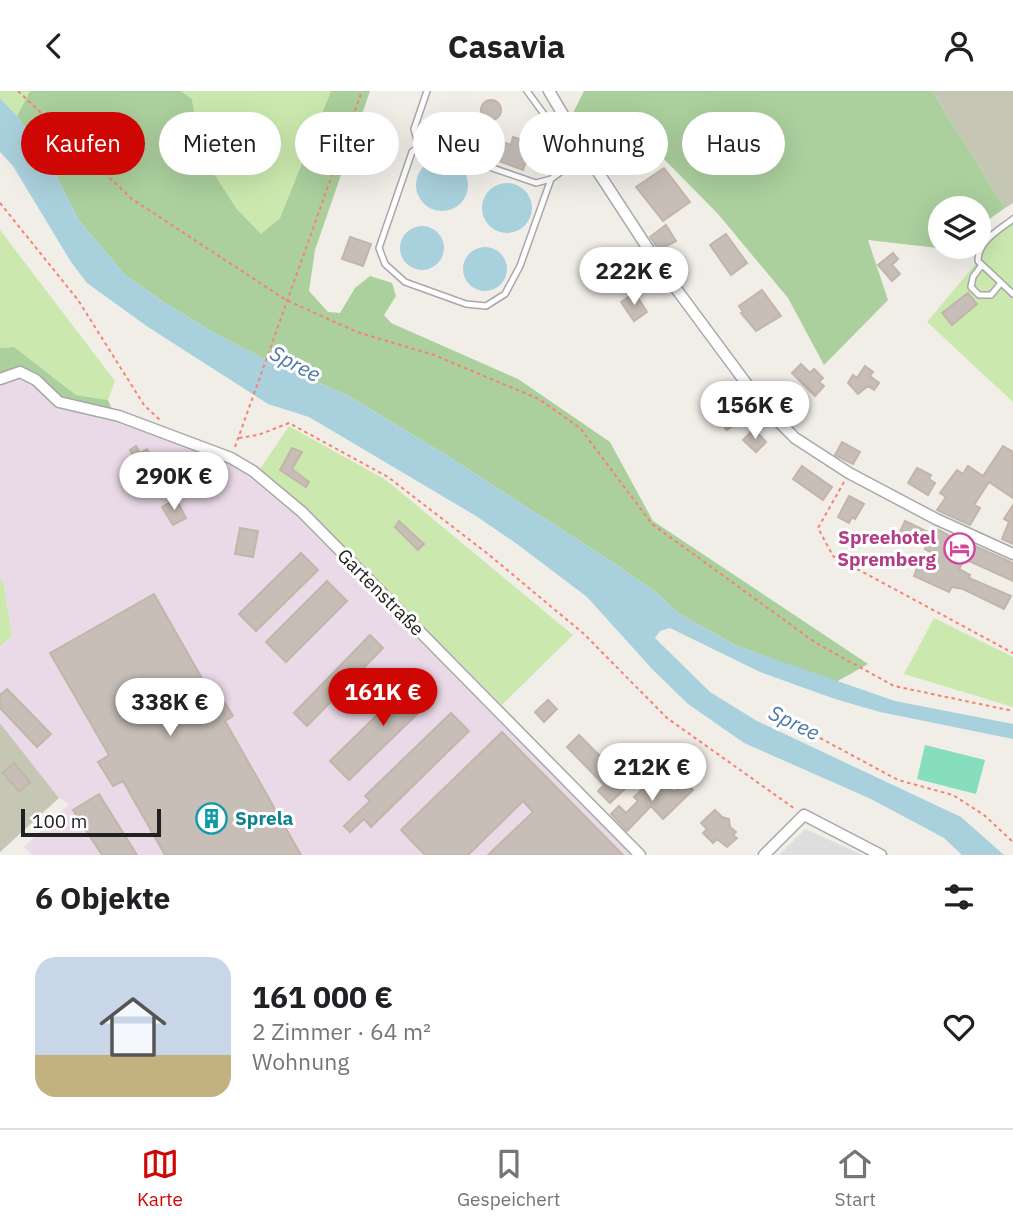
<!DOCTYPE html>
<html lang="de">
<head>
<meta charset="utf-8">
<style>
  :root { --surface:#fff; --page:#f2f2f2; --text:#202124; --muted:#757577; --line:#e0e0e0; --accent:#ce0604 }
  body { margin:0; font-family:"IBM Plex Sans",sans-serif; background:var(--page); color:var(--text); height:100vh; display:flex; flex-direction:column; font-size:26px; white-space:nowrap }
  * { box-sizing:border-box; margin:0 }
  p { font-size:23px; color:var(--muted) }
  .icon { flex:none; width:38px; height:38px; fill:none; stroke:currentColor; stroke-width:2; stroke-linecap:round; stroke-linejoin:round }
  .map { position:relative; height:764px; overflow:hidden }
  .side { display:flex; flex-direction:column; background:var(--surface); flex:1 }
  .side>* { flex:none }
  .top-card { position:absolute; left:21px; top:21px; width:971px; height:63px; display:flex; gap:14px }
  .controls { position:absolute; left:928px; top:105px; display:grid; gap:14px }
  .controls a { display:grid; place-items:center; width:63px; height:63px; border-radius:50%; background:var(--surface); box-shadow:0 7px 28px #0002; font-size:35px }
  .scale { position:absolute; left:21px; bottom:18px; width:140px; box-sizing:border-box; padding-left:7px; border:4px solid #212121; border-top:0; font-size:19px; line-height:24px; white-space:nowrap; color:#212121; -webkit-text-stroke:5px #fff; paint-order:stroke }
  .price { position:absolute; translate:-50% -60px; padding:0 16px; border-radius:24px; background:#fff; color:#222; font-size:23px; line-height:46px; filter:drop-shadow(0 2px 4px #0008) }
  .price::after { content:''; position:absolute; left:50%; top:42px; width:21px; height:16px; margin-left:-10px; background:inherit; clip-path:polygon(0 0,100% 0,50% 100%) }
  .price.selected { background:var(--accent); color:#fff }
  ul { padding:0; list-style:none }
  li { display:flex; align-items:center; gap:21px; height:175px; padding:0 35px }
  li+li { border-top:2px solid var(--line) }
  li span { display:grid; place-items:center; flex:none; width:196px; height:140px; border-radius:21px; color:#555 }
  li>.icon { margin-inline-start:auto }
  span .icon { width:84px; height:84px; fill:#fffc; stroke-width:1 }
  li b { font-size:30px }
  h2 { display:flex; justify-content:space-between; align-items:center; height:84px; padding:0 35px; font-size:30px }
  .tag { padding:0 24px; border-radius:32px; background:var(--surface); box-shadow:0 7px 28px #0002; font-size:24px; line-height:63px }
  .tag.selected { background:var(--accent); color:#fff }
  header { display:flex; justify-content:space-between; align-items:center; height:91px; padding:0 35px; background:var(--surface); font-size:32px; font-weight:800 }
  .dock { display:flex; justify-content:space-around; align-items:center; height:98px; border-top:2px solid var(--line); background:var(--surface); font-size:19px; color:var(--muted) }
  .dock a { display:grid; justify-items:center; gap:4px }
  .dock .selected { color:var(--accent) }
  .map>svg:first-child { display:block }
  .residential { fill:#dfdede }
  .industrial { fill:#eadae7 }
  .construction { fill:#c5c6b3 }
  .grass { fill:#cbe9af }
  .forest { fill:#abcf9d }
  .pitch { fill:#87debe }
  .water { fill:#a9d1dd }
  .building { fill:#c6beb7; stroke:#c3b5aa; stroke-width:2 }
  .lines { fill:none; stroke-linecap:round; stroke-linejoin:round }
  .service-casing { stroke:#a8a8a8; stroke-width:8 }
  .minor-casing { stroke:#a8a8a8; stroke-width:13 }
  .path { stroke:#f88172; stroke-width:2; stroke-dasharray:3.5 3.5; stroke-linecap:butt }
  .service { stroke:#fff; stroke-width:5 }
  .minor { stroke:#fff; stroke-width:10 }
  .labels { text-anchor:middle; stroke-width:6; stroke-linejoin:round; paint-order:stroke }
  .hotel-label { font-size:19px; font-weight:bold; fill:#b23c85; stroke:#fff; text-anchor:end }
  .street-label { font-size:19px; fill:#212121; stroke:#fff }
  .culture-label { font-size:19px; font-weight:bold; fill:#0d838f; stroke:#fff; text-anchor:start }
  .water-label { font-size:21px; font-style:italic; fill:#4b78a8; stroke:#fff }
</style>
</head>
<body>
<header><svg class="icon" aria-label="back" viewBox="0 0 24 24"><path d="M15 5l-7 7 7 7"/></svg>Casavia<svg class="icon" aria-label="person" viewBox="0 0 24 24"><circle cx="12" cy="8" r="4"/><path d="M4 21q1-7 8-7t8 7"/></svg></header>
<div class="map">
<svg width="1013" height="764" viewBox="0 0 1013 764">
  <rect width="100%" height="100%" fill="#f1eee8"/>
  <!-- residential -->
  <path class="residential" d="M805 738 863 764H779Z"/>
  <!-- industrial -->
  <path class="industrial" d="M16 284 117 330 224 366 294 422 632 764H32L24 756 69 713 59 707 0 632V556L12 545 4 495 0 486V293Z"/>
  <!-- construction -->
  <path class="construction" d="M932 0H1013V112L1005 117Z
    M0 632 59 707 0 761Z"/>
  <!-- grass -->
  <path class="grass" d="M0 0H30L17 25 0 7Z
    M181 0H331L280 127 261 143 237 118 201 64 192 8Z
    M1013 129V311L927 231 978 170V160Z
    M0 139 115 290 108 309 76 304 14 256 0 257Z
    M289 335 386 389 573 544 502 614 306 417 260 378Z
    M0 486 4 495 12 545 0 556Z
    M934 527 1013 566V616L904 583Z"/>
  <!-- forest -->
  <path class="forest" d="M30 0H181L192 8 200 62 237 118 261 143 280 127 331 0H370L315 159 309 200 328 221 340 222 355 197 370 185 392 192 396 205 384 224 391 232 518 288 610 351 653 430 868 573 836 591 737 555 678 522 657 502 617 474 446 364 347 304 269 270 216 243 165 212 125 184 78 128 51 74 17 25Z
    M584 0H932L1005 117 978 136V117H940V156H950L946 158 868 149 888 209 824 274 788 207 718 123 659 63 603 76 574 20Z
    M14 256 76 304 108 309 117 330 57 314 35 290 16 284 0 293V257Z"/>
  <!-- pitch -->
  <path class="pitch" d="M925 654 985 669 976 703 917 688Z"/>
  <!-- water -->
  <path class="water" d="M0 7 17 25 51 74 78 128 125 184 165 212 216 243 269 270 347 304 446 364 617 474 657 502 678 522 737 555 895 610 1013 633V648L880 621 835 608 760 581 670 537 660 540 655 547 710 601 757 630 961 726 1004 764H962L944 747 871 708 744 652 688 613 653 579 587 506 517 453 476 425 309 326 268 313 148 236 87 192 71 171 13 75 0 61Z
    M416 94a26 26 0 1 1 52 0a26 26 0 1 1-52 0Z
    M482 117a25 25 0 1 1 50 0a25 25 0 1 1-50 0Z
    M400 157a22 22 0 1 1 44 0a22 22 0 1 1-44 0Z
    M463 178a22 22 0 1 1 44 0a22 22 0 1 1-44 0Z"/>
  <!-- building -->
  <path class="building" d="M481 19a10 10 0 1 1 20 0a10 10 0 1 1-20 0Z
    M446 32 511 54 513 46 532 52 523 79 441 48Z
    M664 77 690 111 663 130 636 96Z
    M666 134 676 150 659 159 650 146Z
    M726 143 747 172 731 184 710 154Z
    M350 146 371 153 363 175 342 168Z
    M893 162 898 168 892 174 900 183 892 190 878 174Z
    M762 199 781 225 756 240 741 222 743 221 739 215Z
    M635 202 647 221 634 230 621 211Z
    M968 202 977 213 952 234 942 222Z
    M801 273 810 282 814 278 823 287 819 291 824 295 815 305 792 282Z
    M865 275 873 281 870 285 879 292 874 299 868 295 858 303 848 292 853 284 857 287Z
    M732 317 741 328 727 339 715 325 721 320 724 323Z
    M754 338 766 351 756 361 743 349Z
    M842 351 860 361 853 373 835 364Z
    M136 355 140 362 147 358 158 378 144 385 130 359Z
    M1003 355 1013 361V407L989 391 974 414 980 417 970 434 937 419 946 406 940 402 957 379 963 383 968 375 983 385Z
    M292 357 302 361 292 378 309 391 306 396 280 379Z
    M802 375 832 396 823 409 793 388Z
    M917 377 931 384 929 388 935 392 928 404 908 392Z
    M849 405 864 413 855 428 852 426 849 432 838 426Z
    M176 408 186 427 173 434 162 416Z
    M1013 414V453L1002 448 1009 431 1004 428Z
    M399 430 424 453 418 459 395 436Z
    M905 430 932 443 935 437 952 446 943 463 962 472 959 478 970 484 969 487 1011 505 1004 518 963 498 952 496 949 501 914 485 918 475 932 482 939 466 925 458 926 454 907 445 906 449 898 445Z
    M240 437 258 440 253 466 235 463Z
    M966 451 1013 472V490L958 465Z
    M301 462 318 479 256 540 239 523Z
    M327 490 347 510 286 571 266 551Z
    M154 503 212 605 218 601 233 625 225 630 301 764H165L123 690 113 695 98 671 109 664 50 562Z
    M370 544 383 557 307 635 294 622Z
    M417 585 436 605 349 689 330 670Z
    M7 598 51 643 37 656 0 617V604Z
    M548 609 557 618 544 631 535 621Z
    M451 622 469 640 371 736 364 728 350 741 344 735 370 710 365 705Z
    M502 641 623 764H488L533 721 523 710 468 764H425L401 739Z
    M579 644 629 694 610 712 598 700 604 694 567 656Z
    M14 672 30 691 19 700 3 682Z
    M651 690 658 698 664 692 674 701 685 690 693 699 663 728 651 715 627 740 611 723 619 715 626 722 638 710 634 706Z
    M99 703 137 764H102L73 719Z
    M715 719 722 726 729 728 730 736 736 741 733 744 737 747 727 756 717 748 713 752 703 742 707 738 701 732Z"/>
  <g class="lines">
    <defs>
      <path id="service" d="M527 0 549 30 579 56
        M419 56 414 38 427 0
        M551 88 520 175 505 203 486 215 466 213 405 191 385 173 379 157 412 61 423 53 536 92 551 88 586 63
        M1013 128C998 140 978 150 978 170L1013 203
        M981 175 973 186 971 196 979 204H991L1001 192"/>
      <path id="minor" d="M549 0 587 64 660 176 763 315 795 347 849 382 936 428 1013 463
        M0 288 20 281 36 289 59 311 119 325 231 367 253 380 302 421 640 764
        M764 764 804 724 881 764"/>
    </defs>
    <!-- service casing -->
    <use href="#service" class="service-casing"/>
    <!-- minor casing -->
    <use href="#minor" class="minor-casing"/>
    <!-- path -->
    <path class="path" d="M18 0 132 108 286 209 357 241 434 264 539 308 580 337 652 433 816 552 894 595 1013 620
      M0 112 78 209 144 314 161 330
      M239 347 258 344 289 332 388 386 488 463 584 543 667 627 795 718
      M235 356 362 0
      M844 391 818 437 833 465 1013 562
      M820 647 898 689 953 704 984 724 1013 751"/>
    <!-- service -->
    <use href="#service" class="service"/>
    <!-- minor -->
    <use href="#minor" class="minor"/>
  </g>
  <!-- icons -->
  <defs>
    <symbol id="hotel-ring" viewBox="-11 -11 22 22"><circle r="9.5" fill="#fff" stroke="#d1479c" stroke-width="1.5"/><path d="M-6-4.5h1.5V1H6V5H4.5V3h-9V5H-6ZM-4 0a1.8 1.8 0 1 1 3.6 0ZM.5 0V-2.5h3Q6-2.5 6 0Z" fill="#d1479c"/></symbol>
    <symbol id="building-ring" viewBox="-11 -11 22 22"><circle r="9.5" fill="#fff" stroke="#0f9aa8" stroke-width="1.5"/><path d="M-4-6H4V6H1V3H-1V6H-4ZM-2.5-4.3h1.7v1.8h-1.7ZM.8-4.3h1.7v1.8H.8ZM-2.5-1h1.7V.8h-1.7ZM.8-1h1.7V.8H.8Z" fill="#0f9aa8"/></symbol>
  </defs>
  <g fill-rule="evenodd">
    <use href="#hotel-ring" x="942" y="440" width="35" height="35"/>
    <use href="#building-ring" x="194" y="710" width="35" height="35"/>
  </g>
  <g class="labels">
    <!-- hotel labels -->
    <g class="hotel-label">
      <text x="936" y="453">Spreehotel<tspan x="936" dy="22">Spremberg</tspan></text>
    </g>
    <!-- street labels -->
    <g class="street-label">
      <text transform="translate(381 501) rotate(45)" y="7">Gartenstraße</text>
    </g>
    <!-- culture labels -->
    <g class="culture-label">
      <text x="235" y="734">Sprela</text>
    </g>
    <!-- water labels -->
    <g class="water-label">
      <text transform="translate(295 273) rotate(28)" y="7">Spree</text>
      <text transform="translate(794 632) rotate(26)" y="7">Spree</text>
    </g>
  </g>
</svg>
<div class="controls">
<a><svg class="icon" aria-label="layers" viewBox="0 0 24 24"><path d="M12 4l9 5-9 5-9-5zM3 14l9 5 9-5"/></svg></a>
</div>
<div class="scale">100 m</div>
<b class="price" style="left:634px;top:216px">222K €</b>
<b class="price" style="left:755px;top:350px">156K €</b>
<b class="price" style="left:174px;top:421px">290K €</b>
<b class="price selected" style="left:383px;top:637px">161K €</b>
<b class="price" style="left:170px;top:647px">338K €</b>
<b class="price" style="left:652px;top:712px">212K €</b>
<div class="top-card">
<a class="tag selected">Kaufen</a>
<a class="tag">Mieten</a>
<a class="tag">Filter</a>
<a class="tag">Neu</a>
<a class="tag">Wohnung</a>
<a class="tag">Haus</a>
</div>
</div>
<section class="side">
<h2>6 Objekte<svg class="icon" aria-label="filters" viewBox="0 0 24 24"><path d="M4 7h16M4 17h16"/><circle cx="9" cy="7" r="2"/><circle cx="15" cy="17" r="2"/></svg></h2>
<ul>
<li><span style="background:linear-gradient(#c9d6e8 70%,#c2b280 0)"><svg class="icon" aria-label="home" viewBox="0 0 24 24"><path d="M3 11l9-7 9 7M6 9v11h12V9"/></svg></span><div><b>161 000 €</b><p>2 Zimmer · 64 m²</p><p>Wohnung</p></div><svg class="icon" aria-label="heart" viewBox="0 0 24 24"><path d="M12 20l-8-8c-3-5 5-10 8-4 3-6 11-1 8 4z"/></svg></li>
</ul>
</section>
<nav class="dock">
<a class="selected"><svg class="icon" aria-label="map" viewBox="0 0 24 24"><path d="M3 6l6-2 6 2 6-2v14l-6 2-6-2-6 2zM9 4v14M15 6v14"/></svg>Karte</a>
<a><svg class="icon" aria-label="saved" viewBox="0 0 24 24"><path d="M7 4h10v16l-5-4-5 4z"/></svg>Gespeichert</a>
<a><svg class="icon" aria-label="home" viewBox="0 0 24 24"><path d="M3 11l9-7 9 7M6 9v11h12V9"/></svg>Start</a>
</nav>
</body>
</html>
